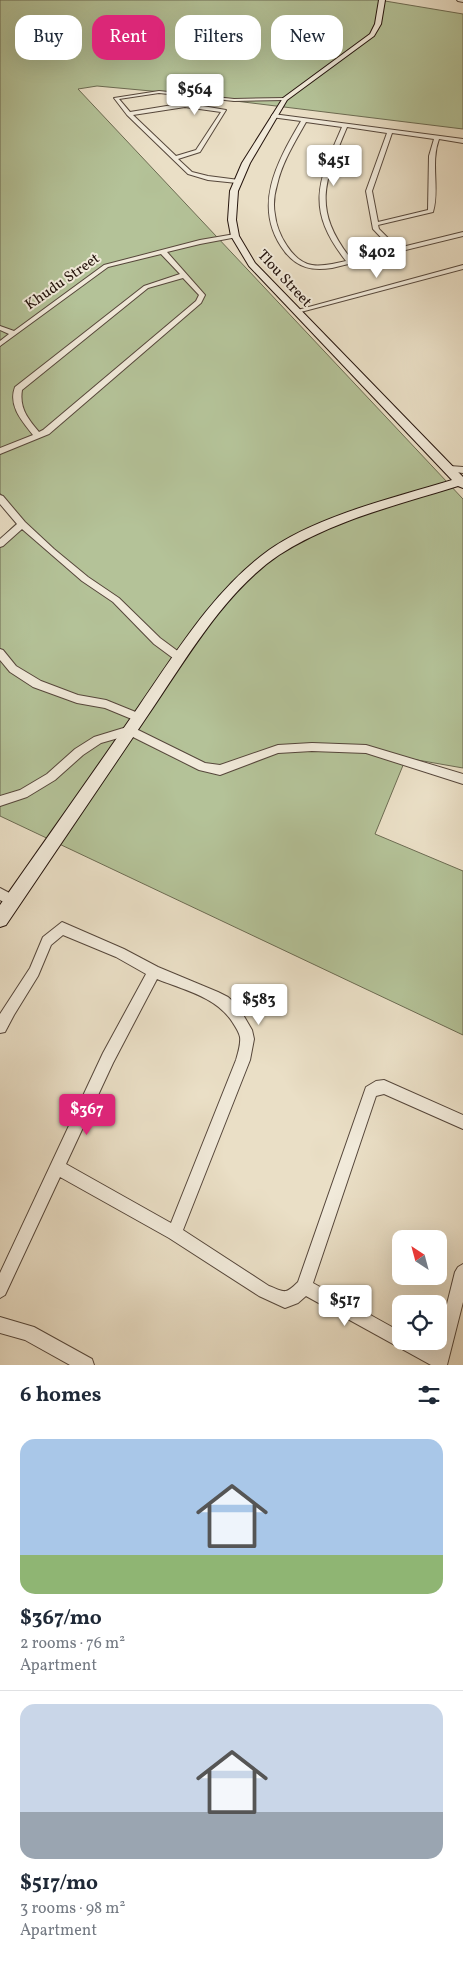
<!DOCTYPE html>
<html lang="en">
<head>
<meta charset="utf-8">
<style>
  :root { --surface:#fff; --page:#f2f2f3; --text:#1f2937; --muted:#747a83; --line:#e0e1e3; --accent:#db2777 }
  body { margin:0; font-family:Vollkorn,serif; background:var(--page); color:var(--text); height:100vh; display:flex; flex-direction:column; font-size:19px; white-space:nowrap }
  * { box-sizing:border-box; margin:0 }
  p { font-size:16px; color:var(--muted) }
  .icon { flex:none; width:28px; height:28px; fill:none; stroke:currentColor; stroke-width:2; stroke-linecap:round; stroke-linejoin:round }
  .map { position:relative; height:1365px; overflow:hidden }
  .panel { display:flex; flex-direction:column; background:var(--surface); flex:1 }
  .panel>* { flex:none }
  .hud { position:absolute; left:15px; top:15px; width:434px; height:45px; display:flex; gap:10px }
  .needle { width:32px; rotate:324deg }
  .controls { position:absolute; left:392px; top:1230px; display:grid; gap:10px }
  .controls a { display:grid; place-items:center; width:55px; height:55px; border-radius:10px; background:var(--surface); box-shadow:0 5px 20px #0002; font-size:25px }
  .price { position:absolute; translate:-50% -42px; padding:0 11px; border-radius:5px; background:#fff; color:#222; font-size:16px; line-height:32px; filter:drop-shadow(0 1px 2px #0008) }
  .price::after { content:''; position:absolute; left:50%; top:30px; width:15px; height:11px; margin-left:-8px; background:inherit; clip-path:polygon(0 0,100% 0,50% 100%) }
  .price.current { background:var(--accent); color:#fff }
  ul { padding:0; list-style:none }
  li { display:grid; align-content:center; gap:10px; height:265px; padding:0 20px }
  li+li { border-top:1px solid var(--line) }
  li span { display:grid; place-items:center; height:155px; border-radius:15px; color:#555 }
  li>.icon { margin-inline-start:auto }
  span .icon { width:90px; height:90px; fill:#fffc; stroke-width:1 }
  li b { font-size:21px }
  h2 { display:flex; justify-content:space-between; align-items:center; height:60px; padding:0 20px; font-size:21px }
  .tag { padding:0 18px; border-radius:15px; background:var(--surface); box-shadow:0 5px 20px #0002; font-size:18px; line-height:45px }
  .tag.current { background:var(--accent); color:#fff }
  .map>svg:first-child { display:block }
  .green { fill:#b4c298; stroke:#6c6b52 }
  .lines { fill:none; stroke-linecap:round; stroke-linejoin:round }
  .street-casing { stroke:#56473b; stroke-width:2 }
  .secondary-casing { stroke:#25140d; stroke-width:2 }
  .street { fill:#f1eada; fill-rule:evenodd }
  .secondary { fill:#f1eada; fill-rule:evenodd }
  .labels { text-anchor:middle; stroke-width:4; stroke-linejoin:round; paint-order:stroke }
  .far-street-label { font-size:15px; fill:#25140d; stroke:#f1eada }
</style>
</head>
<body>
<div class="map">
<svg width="463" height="1365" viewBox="0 0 463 1365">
  <rect width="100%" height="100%" fill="#eadfc6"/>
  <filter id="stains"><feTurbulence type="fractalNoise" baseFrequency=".004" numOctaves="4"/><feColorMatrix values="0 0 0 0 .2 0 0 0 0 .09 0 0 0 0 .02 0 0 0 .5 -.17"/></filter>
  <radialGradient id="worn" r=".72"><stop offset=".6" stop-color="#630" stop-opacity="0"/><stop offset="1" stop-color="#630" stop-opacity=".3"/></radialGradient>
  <!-- green -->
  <path class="green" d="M0 0H379L463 14V129L162 92 97 86 78 89 463 499V768L406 758 375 834 463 871V1035L0 816V539L21 519 0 493Z"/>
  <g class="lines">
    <defs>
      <path id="street" d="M457 0H463V2L458 1Z
        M159 91 234 99 285 98 287 99 285 100 234 101 159 93 119 99 130 112 185 103 226 110 200 152 178 159 192 172 208 176 239 180 240 181 237 183 208 180 188 174 127 115 114 98ZM185 107 221 112 196 150 176 156 133 115Z
        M273 114 463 139V143L439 139C430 163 440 189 433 212L378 225 379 229 398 248 463 232V236L332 268C312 271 298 268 285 252 251 208 277 162 301 121L271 117ZM306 122 342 127C318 182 305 209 346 261 335 263 323 267 312 265 292 262 277 233 275 215 273 205 274 195 277 185 282 162 295 142 306 122ZM347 127 387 133 366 191 373 229 392 249 351 259C312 209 324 182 347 127ZM392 133 434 139 429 156 428 210 378 222 372 191Z
        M235 234 237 235V237L200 244 167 252 205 295 201 303 49 434 0 454V448L33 435C22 421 8 406 15 387L144 286 180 274 161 254 108 267 0 346V341L9 334 0 330V326L14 331 104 265 200 240ZM183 278 199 295 196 301 43 430 39 432C28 419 19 408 22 390L148 288Z
        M463 265V269L297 313 294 311Z
        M450 466 463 467V473L447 471V467Z
        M0 495 3 496 25 522 54 549 88 577 119 598 160 638 183 655 185 658 183 661H177L154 644 113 602 82 581 22 529 3 546 0 547V539L17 524 0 504Z
        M0 649 3 650 16 666 41 681 78 695 106 700 143 715 144 718 143 721 139 722 105 708 77 703 33 687 10 672 0 660Z
        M130 726 205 763 220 765 278 745 312 743 366 745 463 774V784L366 753 312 751 278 753 220 775 199 770 129 735 101 743 83 755 55 780 27 797 0 806V796L20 790 47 774 75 749 94 737Z
        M0 888 17 897 19 901 17 905 13 907 0 900Z
        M62 922 124 949 158 967 218 992 228 997 238 1006 252 1030 254 1039 250 1060 183 1230 269 1286C285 1292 285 1295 298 1282L366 1087 376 1081 384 1080 463 1115V1129L384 1094 376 1096 313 1283 401 1332V1341H419L435 1350 437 1341H439V1336L455 1272 458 1267 463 1264V1302L447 1365H431L306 1296 298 1303 285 1308 259 1296 169 1238 60 1177 5 1295 0 1298V1273L103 1053 146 974 116 957 63 935 51 945 38 976 14 1015 5 1032 0 1033V1014L30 968 43 937ZM157 979C184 990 217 997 233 1023 236 1028 239 1032 240 1037 241 1044 238 1053 236 1060L171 1223 66 1164 113 1063Z
        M0 1317 34 1327 92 1359 94 1365H70L25 1340 0 1333Z"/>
      <path id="secondary" d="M379 0H385L381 24 374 36 287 100 250 163 238 191 236 220 239 236 255 263 463 477V488L458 486C398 505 333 520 279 555 224 592 185 661 148 715 101 785 53 855 6 925L0 927V905C46 839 93 773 139 706 177 651 214 590 269 550 319 515 394 498 452 480L249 266 231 236 228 220 230 191 242 163 283 98 370 34 375 24Z"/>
    </defs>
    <!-- street casing -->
    <use href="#street" class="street-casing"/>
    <!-- secondary casing -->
    <use href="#secondary" class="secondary-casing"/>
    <!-- street -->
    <use href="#street" class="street"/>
    <!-- secondary -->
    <use href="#secondary" class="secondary"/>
  </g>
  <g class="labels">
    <!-- far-street labels -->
    <g class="far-street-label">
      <text transform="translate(285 278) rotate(47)" y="5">Tlou Street</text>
      <text transform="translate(62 281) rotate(-35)" y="5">Khudu Street</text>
    </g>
  </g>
  <rect width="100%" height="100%" filter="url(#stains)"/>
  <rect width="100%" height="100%" fill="url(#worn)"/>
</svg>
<div class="controls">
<a><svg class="needle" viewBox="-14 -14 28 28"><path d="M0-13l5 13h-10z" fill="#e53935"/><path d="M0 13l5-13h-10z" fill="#747a83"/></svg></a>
<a><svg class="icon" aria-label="locate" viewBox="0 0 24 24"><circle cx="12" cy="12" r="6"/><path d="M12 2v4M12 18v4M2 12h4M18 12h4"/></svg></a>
</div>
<b class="price" style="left:195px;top:116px">$564</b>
<b class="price" style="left:334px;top:187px">$451</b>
<b class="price" style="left:377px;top:279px">$402</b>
<b class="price" style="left:259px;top:1026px">$583</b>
<b class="price current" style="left:87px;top:1136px">$367</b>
<b class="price" style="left:345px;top:1327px">$517</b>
<div class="hud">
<a class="tag">Buy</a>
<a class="tag current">Rent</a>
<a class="tag">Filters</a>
<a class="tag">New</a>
</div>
</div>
<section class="panel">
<h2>6 homes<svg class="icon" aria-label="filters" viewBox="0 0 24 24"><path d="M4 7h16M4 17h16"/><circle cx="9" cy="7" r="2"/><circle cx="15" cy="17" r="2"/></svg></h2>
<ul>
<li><span style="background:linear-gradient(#a9c7e8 75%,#8fb573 0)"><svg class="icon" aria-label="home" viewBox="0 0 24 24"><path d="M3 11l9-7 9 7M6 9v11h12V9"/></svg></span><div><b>$367/mo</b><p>2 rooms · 76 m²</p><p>Apartment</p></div></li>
<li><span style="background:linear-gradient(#c9d6e8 70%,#9aa5b1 0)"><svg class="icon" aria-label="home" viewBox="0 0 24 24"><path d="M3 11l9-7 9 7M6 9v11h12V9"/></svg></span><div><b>$517/mo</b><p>3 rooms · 98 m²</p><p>Apartment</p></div></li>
</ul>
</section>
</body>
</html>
